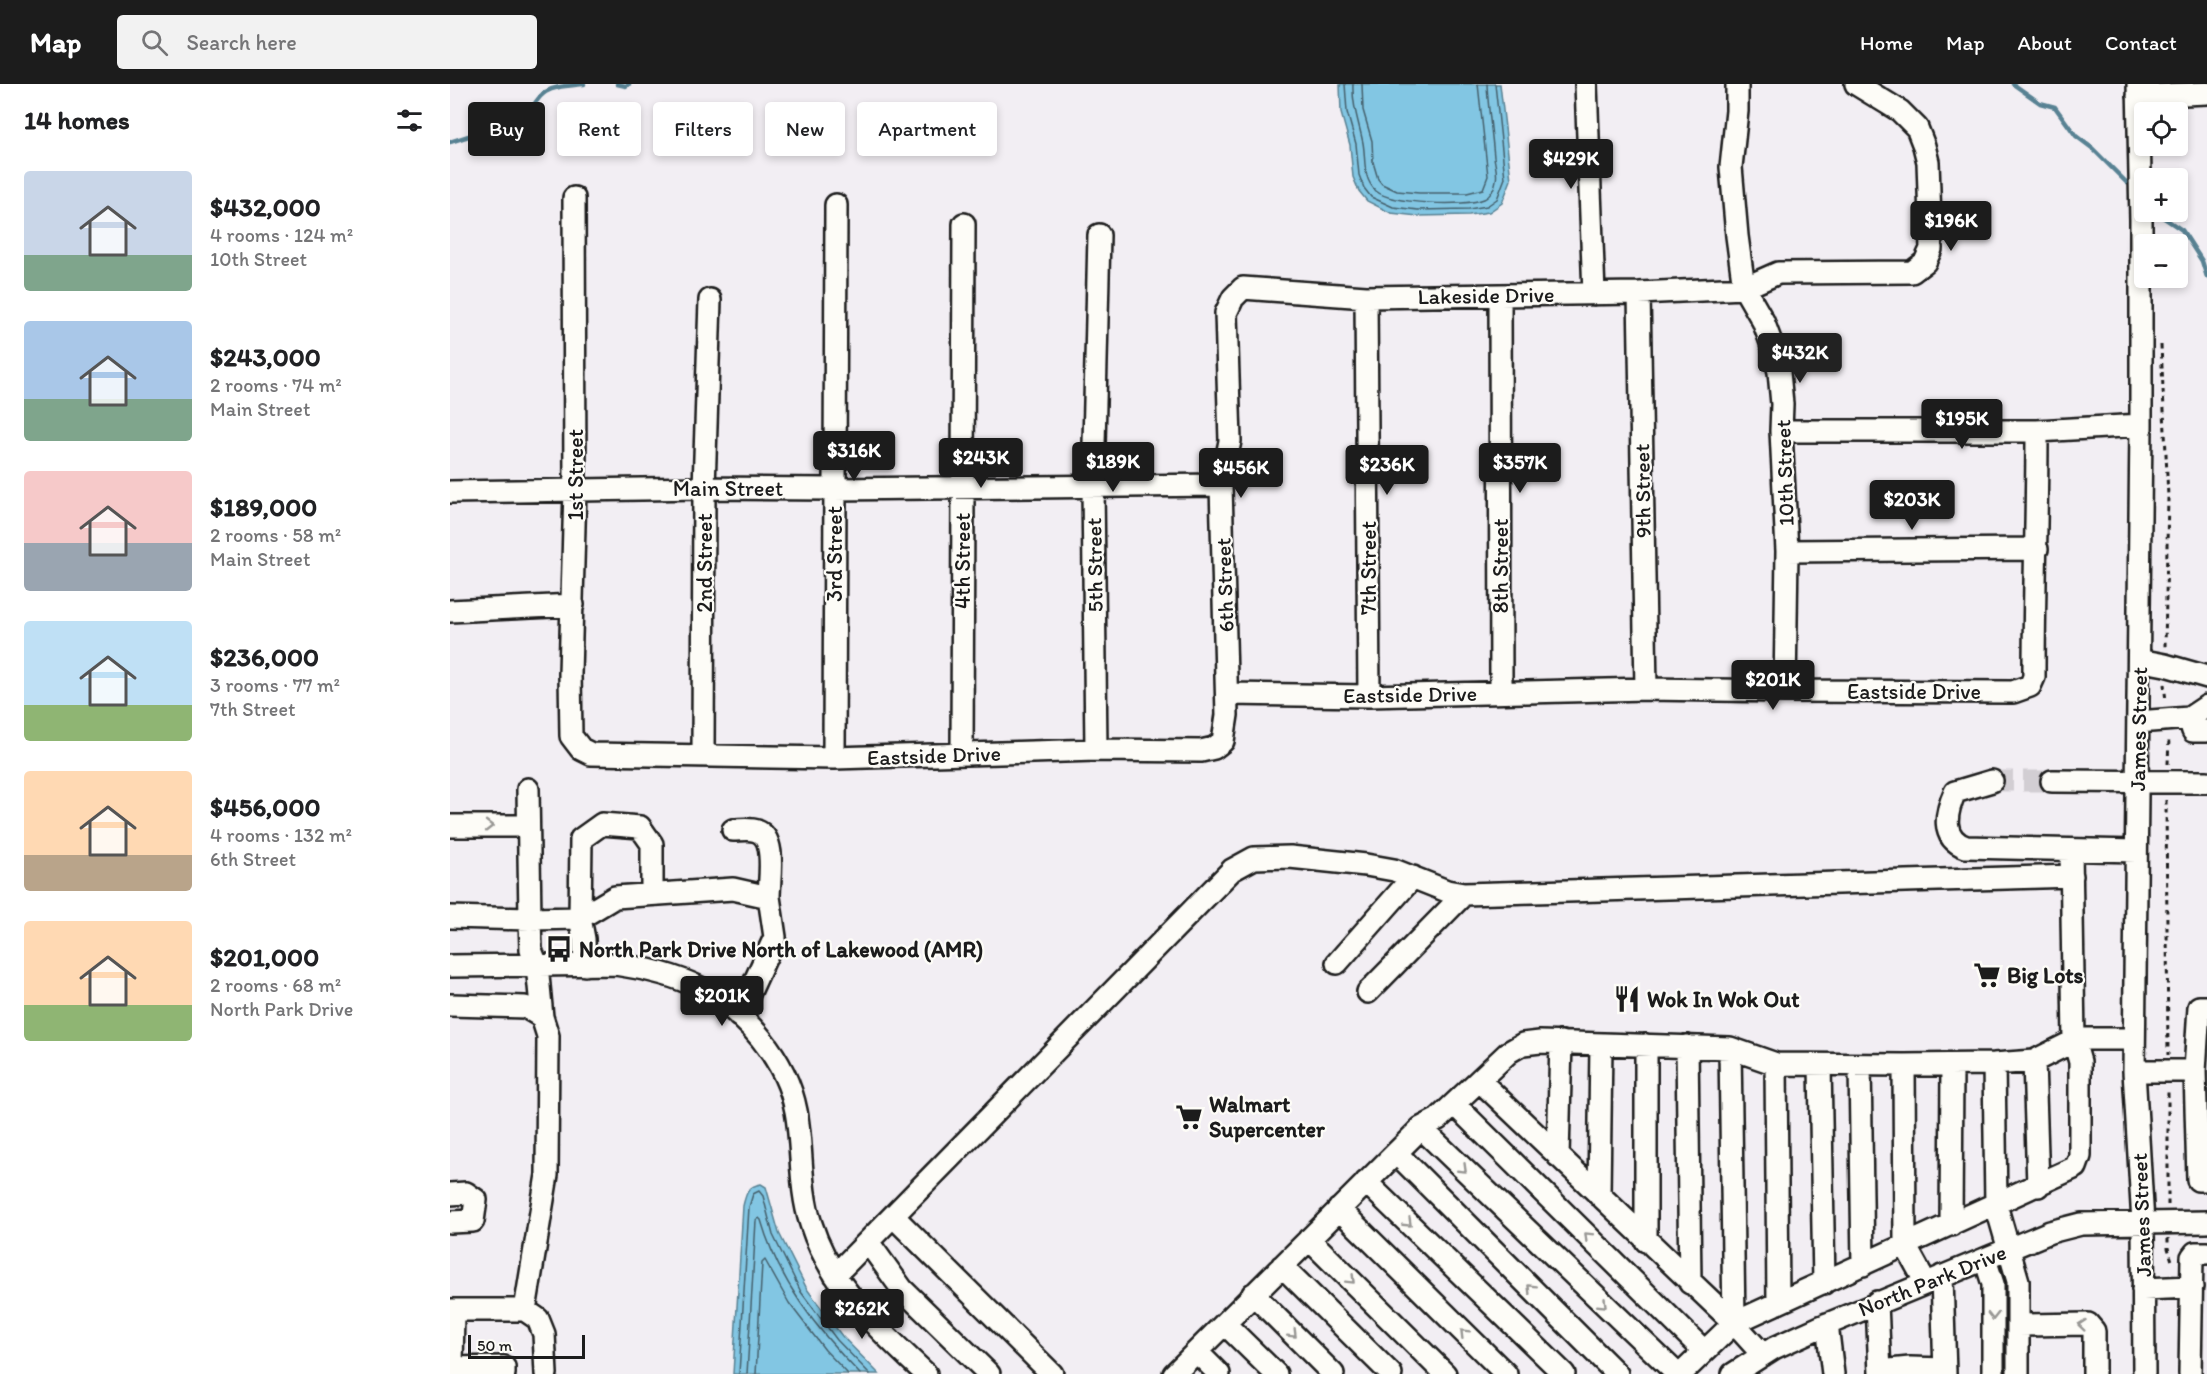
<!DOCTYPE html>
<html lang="en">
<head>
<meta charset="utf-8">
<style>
  :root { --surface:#fff; --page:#f2f2f2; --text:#202124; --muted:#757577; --accent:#1c1c1c }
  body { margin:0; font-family:Itim,sans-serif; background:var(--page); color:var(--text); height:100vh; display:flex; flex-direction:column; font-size:22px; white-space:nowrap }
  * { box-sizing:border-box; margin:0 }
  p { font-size:20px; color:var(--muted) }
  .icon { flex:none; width:33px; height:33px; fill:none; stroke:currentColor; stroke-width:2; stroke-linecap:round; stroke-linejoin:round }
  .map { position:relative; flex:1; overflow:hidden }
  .panel { display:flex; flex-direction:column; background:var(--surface); width:450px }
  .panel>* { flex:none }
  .hud { position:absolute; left:18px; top:18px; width:570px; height:54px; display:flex; gap:12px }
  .tools { position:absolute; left:1684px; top:18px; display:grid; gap:12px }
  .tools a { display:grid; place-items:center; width:54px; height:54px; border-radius:6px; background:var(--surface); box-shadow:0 3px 9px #0003; font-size:30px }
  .scale { position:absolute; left:18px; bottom:15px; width:117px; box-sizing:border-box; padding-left:6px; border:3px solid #1c1c1c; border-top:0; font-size:16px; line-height:21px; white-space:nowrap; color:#1c1c1c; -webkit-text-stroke:4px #fdfcf7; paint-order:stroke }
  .price { position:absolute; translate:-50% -51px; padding:0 14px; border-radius:6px; background:var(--accent); color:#fff; font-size:20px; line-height:39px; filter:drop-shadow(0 2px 3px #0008) }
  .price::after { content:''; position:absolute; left:50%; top:36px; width:18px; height:14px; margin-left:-9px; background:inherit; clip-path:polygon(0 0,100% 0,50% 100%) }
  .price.active { background:#222; color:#fff }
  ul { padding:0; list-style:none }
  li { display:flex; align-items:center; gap:18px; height:150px; padding:0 24px }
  li span { display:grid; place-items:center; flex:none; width:168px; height:120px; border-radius:6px; color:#555 }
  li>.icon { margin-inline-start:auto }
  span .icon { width:72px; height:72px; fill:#fffc; stroke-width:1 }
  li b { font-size:26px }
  h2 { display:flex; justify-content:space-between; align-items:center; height:72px; padding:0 24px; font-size:26px }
  .tag { padding:0 21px; border-radius:6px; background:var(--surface); box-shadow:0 3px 9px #0003; font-size:21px; line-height:54px }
  .tag.active { background:var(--accent); color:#fff }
  header { display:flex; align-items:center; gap:36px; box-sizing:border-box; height:84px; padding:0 30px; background:var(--accent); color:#fff }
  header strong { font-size:28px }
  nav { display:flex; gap:33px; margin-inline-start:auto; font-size:21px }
  .search { width:420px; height:54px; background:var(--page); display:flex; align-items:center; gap:15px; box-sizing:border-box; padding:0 21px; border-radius:6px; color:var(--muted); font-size:22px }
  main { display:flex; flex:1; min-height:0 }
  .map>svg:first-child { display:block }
  .water { fill:#82c6e3; stroke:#598293; stroke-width:1.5 }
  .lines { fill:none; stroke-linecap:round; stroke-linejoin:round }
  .shore { stroke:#45606c; stroke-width:1.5 }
  .stream { stroke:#598293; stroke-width:4.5 }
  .minor-tunnel { stroke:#d2ced3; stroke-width:21; stroke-dasharray:21 10; stroke-linecap:butt }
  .minor-casing { stroke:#1c1c1c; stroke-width:26 }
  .path { stroke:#1c1c1c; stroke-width:3; stroke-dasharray:4.5 4.5; stroke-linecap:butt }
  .minor { stroke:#fdfcf7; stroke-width:21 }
  .oneway { stroke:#989794 }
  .labels { text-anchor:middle; stroke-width:4.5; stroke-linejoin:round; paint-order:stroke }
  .street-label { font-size:22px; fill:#1c1c1c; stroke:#fdfcf7 }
  .poi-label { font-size:22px; font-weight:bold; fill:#1c1c1c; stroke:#fdfcf7; text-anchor:start }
</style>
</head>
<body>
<header>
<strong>Map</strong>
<div class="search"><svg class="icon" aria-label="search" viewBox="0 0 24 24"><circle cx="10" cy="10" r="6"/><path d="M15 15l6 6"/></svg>Search here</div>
<nav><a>Home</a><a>Map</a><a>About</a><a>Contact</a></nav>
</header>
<main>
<section class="panel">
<h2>14 homes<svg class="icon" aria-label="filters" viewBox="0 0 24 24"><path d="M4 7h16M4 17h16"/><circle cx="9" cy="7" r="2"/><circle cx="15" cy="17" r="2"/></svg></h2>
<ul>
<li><span style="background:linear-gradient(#c9d6e8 70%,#7fa58c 0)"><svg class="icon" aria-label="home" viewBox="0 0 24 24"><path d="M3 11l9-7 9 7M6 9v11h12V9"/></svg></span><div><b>$432,000</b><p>4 rooms · 124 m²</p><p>10th Street</p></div></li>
<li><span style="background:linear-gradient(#a9c7e8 65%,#7fa58c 0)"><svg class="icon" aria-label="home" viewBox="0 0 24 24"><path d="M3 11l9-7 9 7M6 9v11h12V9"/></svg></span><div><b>$243,000</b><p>2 rooms · 74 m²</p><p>Main Street</p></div></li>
<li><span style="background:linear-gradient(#f6c9c9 60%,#9aa5b1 0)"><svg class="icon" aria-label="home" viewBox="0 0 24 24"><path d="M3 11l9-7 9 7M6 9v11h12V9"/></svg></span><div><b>$189,000</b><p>2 rooms · 58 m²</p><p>Main Street</p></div></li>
<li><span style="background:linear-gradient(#bfe0f5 70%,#8fb573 0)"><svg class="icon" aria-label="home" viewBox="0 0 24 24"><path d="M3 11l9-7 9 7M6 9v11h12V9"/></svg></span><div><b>$236,000</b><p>3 rooms · 77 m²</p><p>7th Street</p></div></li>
<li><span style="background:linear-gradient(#ffd9b3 70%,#b9a48a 0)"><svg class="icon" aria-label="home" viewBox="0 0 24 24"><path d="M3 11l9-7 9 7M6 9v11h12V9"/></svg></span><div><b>$456,000</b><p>4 rooms · 132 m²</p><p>6th Street</p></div></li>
<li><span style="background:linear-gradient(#ffd9b3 70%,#8fb573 0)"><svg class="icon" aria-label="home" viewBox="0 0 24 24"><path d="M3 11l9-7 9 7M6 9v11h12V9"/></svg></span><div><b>$201,000</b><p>2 rooms · 68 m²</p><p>North Park Drive</p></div></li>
</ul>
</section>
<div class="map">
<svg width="1757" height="1290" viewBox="0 0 1757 1290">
  <rect width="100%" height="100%" fill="#f2eef3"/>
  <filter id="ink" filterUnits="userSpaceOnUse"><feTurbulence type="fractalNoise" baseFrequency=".0167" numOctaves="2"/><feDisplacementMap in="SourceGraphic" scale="12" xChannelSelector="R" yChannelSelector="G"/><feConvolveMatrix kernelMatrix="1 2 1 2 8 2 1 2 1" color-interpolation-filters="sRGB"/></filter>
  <g filter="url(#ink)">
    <!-- water -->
    <path class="water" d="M890 0H1050L1061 96 1052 119 1039 128 1019 131 968 132 941 129 917 117 909 107 903 93 900 61 891 29Z
      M311 1100 316 1103 329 1149 357 1205 392 1252 429 1290H283L293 1122C296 1109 298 1102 311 1100Z"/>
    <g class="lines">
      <!-- shore -->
      <path class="shore" d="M895 0 897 28 906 60 909 91 914 104 921 113 943 123 968 126 1019 125 1037 122 1047 115 1055 94 1045 0
        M903 0C902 21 909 39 913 59 916 75 912 94 926 107 941 120 1016 123 1034 115 1041 112 1045 103 1046 96 1048 89 1045 81 1044 73 1042 49 1038 24 1037 0
        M912 0 913 26 922 57 923 78 928 95 932 100 947 107 969 109H1017L1033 105 1038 92 1028 0
        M289 1290 299 1123 303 1110 309 1107 313 1112 323 1151 351 1208 387 1256 420 1290
        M297 1290 306 1137 309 1134 311 1136C328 1196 367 1246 410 1290
        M306 1290 312 1179 315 1176 339 1219 375 1266 398 1290"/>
      <!-- stream -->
      <path class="stream" d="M167 0 176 2 179 0
        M1563 0 1590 19 1605 23 1626 52 1642 64 1677 99
        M0 58 50 42 75 37C92 2 98 4 134 0
        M1714 134 1732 146 1752 177 1757 193"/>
      <!-- minor-tunnel -->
      <path class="minor-tunnel" d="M1542 697H1602"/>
      <defs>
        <path id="minor" d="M1136 0 1144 210
          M1287 0V27L1281 83 1287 152 1294 204 1313 237 1323 264 1329 288 1332 320 1331 347 1337 467 1335 607
          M1688 0 1691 136V341L1684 987 1693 1139 1694 1290
          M1688 12 1757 9
          M124 114 125 405 120 590 121 652 131 665 141 670 384 674 646 666 751 667 764 664 773 657 777 631 771 401 780 357 776 229 783 214 793 204 916 213 1189 209 1294 204 1328 189 1462 188 1475 178 1481 165 1478 78 1474 62 1467 44 1450 27 1406 0
          M1189 209 1196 605
          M1050 211 1051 608
          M916 213 919 612
          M1331 347H1587L1691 341
          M0 408 254 404 384 405 771 401
          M1337 467 1587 465
          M0 527 123 521
          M1689 576 1715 581 1757 593
          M778 610 919 612 1196 605 1335 607 1563 608 1580 602 1584 593C1584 511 1587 429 1587 347
          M1739 634 1743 647H1757
          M1688 638 1739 634 1757 622
          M646 666 643 402 649 151
          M253 670 254 404 260 216
          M512 670 514 140
          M384 674 386 121
          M1542 697 1505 708C1496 728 1490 754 1516 763L1686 767
          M1602 697 1757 698
          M78 705 80 835 130 834 134 855 135 881
          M0 742H78
          M283 746C290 746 300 744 307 747 327 754 319 795 319 813
          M0 833 80 835 81 866 87 881 92 933
          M130 834 165 813 283 805 319 813 325 853 289 932
          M130 834 131 755 152 740 190 743 202 760V810
          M887 879 963 793
          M0 882 165 880C193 884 222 890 248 903 295 927 336 974 346 1027 353 1064 349 1104 361 1140 381 1203 429 1246 476 1290
          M918 908 1014 810
          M0 921 75 923 92 933 98 952 97 1091 75 1226
          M1196 961V1157
          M1237 962 1240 1199
          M1280 964 1284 1239
          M1584 977 1588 1102
          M1326 980 1328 1219
          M1544 980 1546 1121 1568 1197V1241L1638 1240 1644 1247V1290
          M1370 981 1374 1199
          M1410 981 1413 1181
          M1454 981 1455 1161 1476 1199
          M1684 987H1745L1748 1096H1757
          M1745 987 1749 923H1757
          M1030 997 1284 1239 1313 1271
          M1004 1020 1254 1267
          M971 1044 1227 1290
          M946 1069 1167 1290
          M1108 1072 1111 958
          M916 1098 1114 1290
          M0 1110 16 1109 26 1116 23 1137 0 1138
          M1149 1111 1151 960
          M889 1125 1056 1290
          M443 1132 602 1290
          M1501 1141 1502 981
          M859 1155 995 1290
          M418 1158 452 1205 539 1290
          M1535 1175 1543 1200V1290
          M832 1182 941 1290
          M385 1191 782 786 804 774 840 773 916 781 944 786 997 807 1014 810 1622 792
          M1492 1192 1495 1290
          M1693 1205 1742 1203
          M803 1210 883 1290
          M1427 1218 1430 1290
          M0 1226H75L88 1235 94 1250 96 1290
          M775 1240 826 1290
          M1377 1240 1383 1290
          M1568 1241V1290
          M747 1268 769 1290
          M0 1284 54 1283V1290
          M2 1284 3 1226
          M1430 1287 1460 1284 1495 1285
          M724 1290 971 1044 988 1035 1059 968 1073 960 1090 958 1280 964 1326 980 1454 981 1544 980 1584 977 1624 957 1634 955H1684
          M1231 1290 1284 1239 1626 1083 1630 1072V978L1624 957 1621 766
          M1283 1290 1324 1264 1368 1244 1600 1148 1631 1140 1757 1138
          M1740 1290 1742 1173 1745 1169H1757"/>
      </defs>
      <!-- minor casing -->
      <use href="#minor" class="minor-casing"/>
      <!-- path -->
      <path class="path" d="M1711 261 1718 413 1715 563
        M1714 600 1716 617
        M1718 680 1719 654
        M1716 716 1718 971
        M1718 1121V1004
        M1718 1154V1164L1723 1180"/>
      <!-- minor -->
      <use href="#minor" class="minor"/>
    </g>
    <!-- one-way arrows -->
    <defs><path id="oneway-chevron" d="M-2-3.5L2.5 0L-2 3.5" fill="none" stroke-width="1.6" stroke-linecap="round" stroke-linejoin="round" transform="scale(1.5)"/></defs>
    <g class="oneway">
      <use href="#oneway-chevron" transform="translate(39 742)"/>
      <use href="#oneway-chevron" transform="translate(1013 1085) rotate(44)"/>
      <use href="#oneway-chevron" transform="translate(958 1139) rotate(44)"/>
      <use href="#oneway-chevron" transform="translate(1138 1152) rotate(-135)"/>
      <use href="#oneway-chevron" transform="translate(901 1196) rotate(45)"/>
      <use href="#oneway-chevron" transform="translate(1081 1204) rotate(-135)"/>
      <use href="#oneway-chevron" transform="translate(1153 1220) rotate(44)"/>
      <use href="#oneway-chevron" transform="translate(1543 1232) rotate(90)"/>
      <use href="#oneway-chevron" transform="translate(1632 1241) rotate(-174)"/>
      <use href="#oneway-chevron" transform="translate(1014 1249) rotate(-135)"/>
      <use href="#oneway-chevron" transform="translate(843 1250) rotate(45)"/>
    </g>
  </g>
  <!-- icons -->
  <defs>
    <symbol id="bus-bare" viewBox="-9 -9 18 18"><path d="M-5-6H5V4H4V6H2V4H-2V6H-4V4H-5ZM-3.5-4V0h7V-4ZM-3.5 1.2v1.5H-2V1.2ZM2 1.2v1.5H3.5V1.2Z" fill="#1c1c1c" stroke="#fdfcf7" stroke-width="2.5" paint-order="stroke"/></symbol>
    <symbol id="supermarket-bare" viewBox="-9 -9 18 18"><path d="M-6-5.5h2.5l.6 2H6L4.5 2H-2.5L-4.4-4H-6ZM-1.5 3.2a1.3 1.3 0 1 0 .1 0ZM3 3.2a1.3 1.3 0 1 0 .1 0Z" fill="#1c1c1c" stroke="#fdfcf7" stroke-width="2.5" paint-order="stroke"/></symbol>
    <symbol id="restaurant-bare" viewBox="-9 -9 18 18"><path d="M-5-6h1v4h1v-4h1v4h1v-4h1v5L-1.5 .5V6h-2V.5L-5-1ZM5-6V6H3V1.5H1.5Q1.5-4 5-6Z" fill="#1c1c1c" stroke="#fdfcf7" stroke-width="2.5" paint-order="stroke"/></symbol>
  </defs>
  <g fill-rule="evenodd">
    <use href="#bus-bare" x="90" y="846" width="38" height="38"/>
    <use href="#supermarket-bare" x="1518" y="872" width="38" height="38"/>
    <use href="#restaurant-bare" x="1158" y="896" width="38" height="38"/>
    <use href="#supermarket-bare" x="720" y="1014" width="38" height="38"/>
  </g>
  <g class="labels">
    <!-- street labels -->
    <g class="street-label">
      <text transform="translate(1036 211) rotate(-1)" y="8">Lakeside Drive</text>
      <text transform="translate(1334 389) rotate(-92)" y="8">10th Street</text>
      <text transform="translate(125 391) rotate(-90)" y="8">1st Street</text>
      <text x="278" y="412">Main Street</text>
      <text transform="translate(1192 407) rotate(-91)" y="8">9th Street</text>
      <text transform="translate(384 470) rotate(-90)" y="8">3rd Street</text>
      <text transform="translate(512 477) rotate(-90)" y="8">4th Street</text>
      <text transform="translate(254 479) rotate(-90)" y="8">2nd Street</text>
      <text transform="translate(644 481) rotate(-91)" y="8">5th Street</text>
      <text transform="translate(1050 482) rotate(-90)" y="8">8th Street</text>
      <text transform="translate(918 484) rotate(-90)" y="8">7th Street</text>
      <text transform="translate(774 501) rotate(-92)" y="8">6th Street</text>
      <text x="1464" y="615">Eastside Drive</text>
      <text transform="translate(960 610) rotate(-1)" y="8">Eastside Drive</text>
      <text transform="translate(1688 645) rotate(-89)" y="8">James Street</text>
      <text transform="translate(484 671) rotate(-2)" y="8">Eastside Drive</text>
      <text transform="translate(1691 1131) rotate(-92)" y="8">James Street</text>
      <text transform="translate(1482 1196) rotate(-22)" y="8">North Park Drive</text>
    </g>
    <!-- poi labels -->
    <g class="poi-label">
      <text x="129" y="873">North Park Drive North of Lakewood (AMR)</text>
      <text x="1557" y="899">Big Lots</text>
      <text x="1197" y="923">Wok In Wok Out</text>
      <text x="759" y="1028">Walmart<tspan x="759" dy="25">Supercenter</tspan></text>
    </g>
  </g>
</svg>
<div class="tools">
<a><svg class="icon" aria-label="locate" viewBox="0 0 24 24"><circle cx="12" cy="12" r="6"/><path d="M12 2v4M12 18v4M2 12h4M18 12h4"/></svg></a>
<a>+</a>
<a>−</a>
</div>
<div class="scale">50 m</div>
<b class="price" style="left:1121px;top:106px">$429K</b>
<b class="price" style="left:1501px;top:168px">$196K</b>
<b class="price active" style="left:1350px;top:300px">$432K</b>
<b class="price" style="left:1512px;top:366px">$195K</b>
<b class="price" style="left:404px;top:398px">$316K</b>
<b class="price" style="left:531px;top:405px">$243K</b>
<b class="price" style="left:663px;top:409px">$189K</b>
<b class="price" style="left:1070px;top:410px">$357K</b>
<b class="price" style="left:937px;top:412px">$236K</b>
<b class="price" style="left:791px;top:415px">$456K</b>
<b class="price" style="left:1462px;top:447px">$203K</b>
<b class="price" style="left:1323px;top:627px">$201K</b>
<b class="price" style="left:272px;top:943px">$201K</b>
<b class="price" style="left:412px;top:1256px">$262K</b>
<div class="hud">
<a class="tag active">Buy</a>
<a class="tag">Rent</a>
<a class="tag">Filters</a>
<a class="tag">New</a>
<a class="tag">Apartment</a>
</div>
</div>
</main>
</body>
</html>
